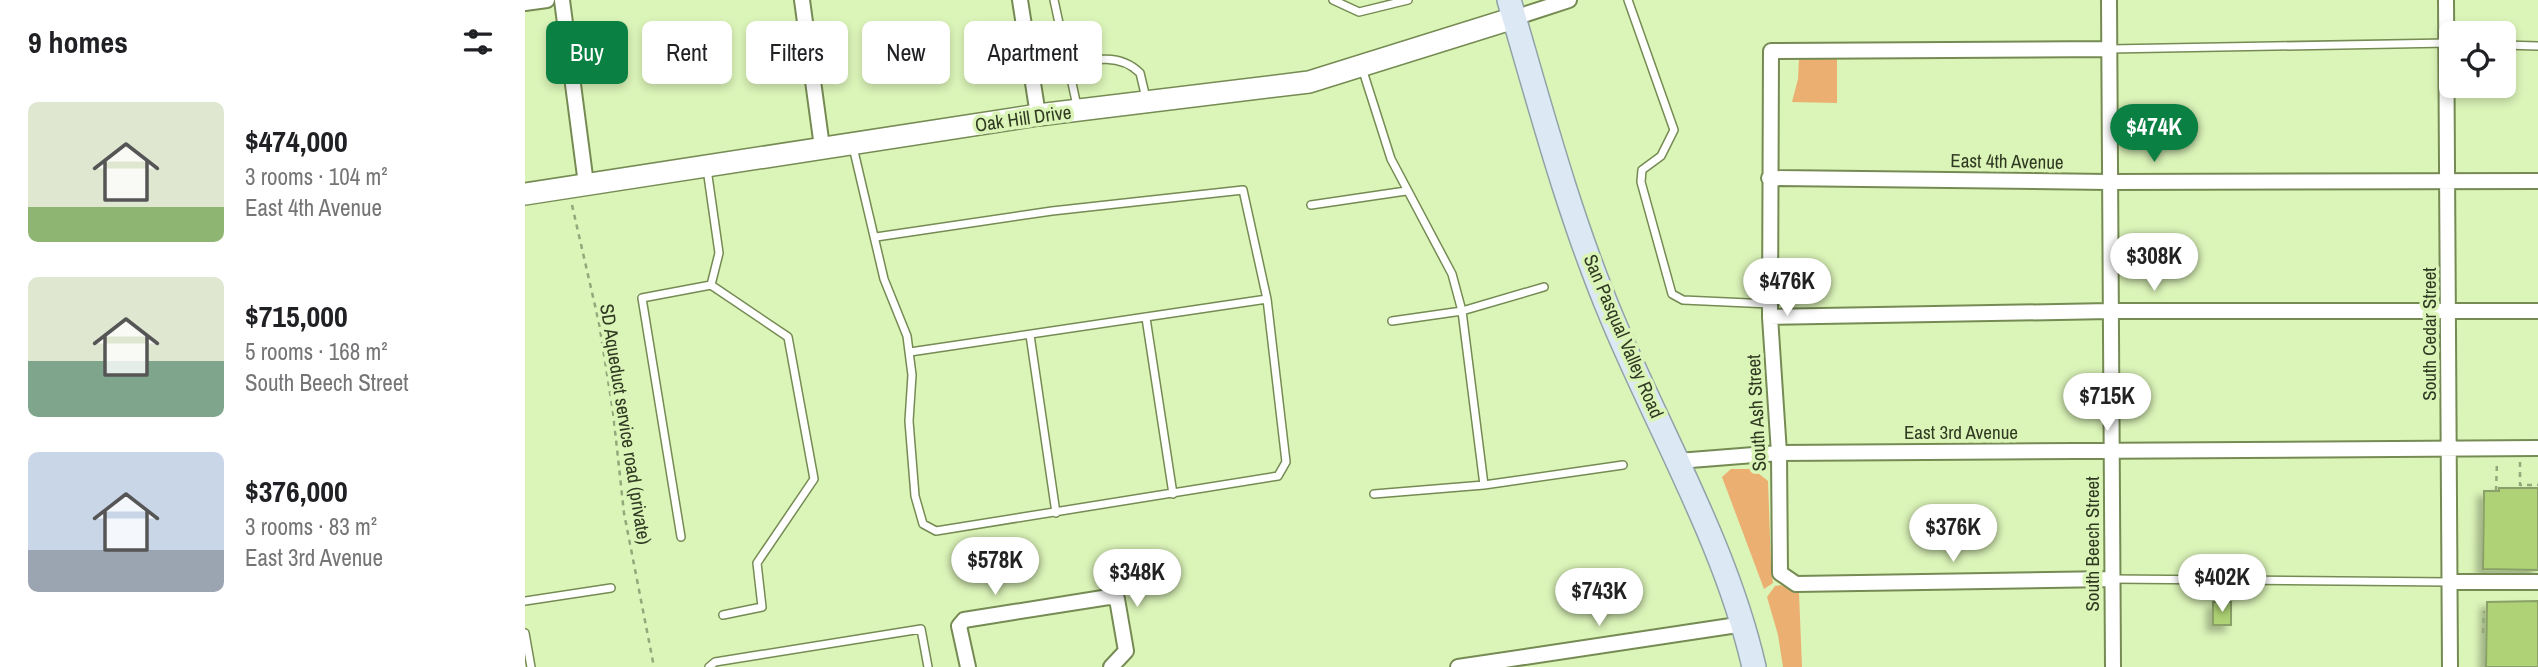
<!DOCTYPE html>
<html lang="en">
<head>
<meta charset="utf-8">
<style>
  :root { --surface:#fff; --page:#f6f6f6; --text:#202124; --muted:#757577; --accent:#0b8043 }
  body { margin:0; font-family:"Archivo Narrow",sans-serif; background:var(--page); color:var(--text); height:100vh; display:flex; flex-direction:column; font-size:26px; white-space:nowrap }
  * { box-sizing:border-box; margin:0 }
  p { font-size:23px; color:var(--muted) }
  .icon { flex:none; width:38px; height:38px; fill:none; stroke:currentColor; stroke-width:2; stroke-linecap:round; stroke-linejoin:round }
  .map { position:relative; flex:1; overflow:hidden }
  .panel { display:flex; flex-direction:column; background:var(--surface); width:525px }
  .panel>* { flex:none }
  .hud { position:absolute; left:21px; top:21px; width:665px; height:63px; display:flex; gap:14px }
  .buttons { position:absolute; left:1914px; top:21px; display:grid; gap:14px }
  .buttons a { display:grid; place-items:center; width:77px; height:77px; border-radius:10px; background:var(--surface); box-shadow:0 4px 10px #0003; font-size:35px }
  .price { position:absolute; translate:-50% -60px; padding:0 16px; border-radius:24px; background:#fff; color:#222; font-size:23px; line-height:46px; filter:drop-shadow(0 2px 4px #0008) }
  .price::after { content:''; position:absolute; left:50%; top:42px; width:21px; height:16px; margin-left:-10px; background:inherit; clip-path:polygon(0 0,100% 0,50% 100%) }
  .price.current { background:var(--accent); color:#fff }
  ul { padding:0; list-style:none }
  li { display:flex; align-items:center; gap:21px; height:175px; padding:0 28px }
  li span { display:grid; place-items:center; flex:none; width:196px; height:140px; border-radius:10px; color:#555 }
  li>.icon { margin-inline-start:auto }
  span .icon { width:84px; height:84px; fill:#fffc; stroke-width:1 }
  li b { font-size:30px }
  h2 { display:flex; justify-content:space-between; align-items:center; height:84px; padding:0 28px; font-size:30px }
  .pill { padding:0 24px; border-radius:10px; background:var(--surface); box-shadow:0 4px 10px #0003; font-size:24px; line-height:63px }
  .pill.current { background:var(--accent); color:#fff }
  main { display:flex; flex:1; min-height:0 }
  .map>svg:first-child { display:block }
  .green { fill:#ebaf71 }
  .building { fill:#aed274; stroke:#89a067; stroke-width:2; filter:url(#shadow) }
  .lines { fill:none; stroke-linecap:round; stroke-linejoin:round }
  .lane-casing { stroke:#758b53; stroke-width:10 }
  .street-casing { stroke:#758b53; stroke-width:18 }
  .secondary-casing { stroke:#758b53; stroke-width:24 }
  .primary-casing { stroke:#91a2a6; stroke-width:26 }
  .path { stroke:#94a77a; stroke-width:2.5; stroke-dasharray:5 5; stroke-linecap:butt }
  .lane { stroke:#fff; stroke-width:7 }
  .street { stroke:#fff; stroke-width:14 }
  .secondary { stroke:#fff; stroke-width:21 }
  .primary { stroke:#dce9f4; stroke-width:23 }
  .labels { text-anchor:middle; stroke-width:7; stroke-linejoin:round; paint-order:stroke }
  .street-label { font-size:19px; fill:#303a22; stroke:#dbf4b8 }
</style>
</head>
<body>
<main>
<section class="panel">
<h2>9 homes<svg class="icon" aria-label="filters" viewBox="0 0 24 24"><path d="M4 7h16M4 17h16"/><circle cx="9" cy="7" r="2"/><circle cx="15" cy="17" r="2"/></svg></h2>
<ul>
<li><span style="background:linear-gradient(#dfe7d0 75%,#8fb573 0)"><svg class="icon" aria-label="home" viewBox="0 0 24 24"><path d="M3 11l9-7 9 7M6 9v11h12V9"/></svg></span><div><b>$474,000</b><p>3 rooms · 104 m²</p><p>East 4th Avenue</p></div></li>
<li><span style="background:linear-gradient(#dfe7d0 60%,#7fa58c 0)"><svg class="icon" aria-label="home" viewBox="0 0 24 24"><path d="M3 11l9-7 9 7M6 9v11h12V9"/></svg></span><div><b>$715,000</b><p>5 rooms · 168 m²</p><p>South Beech Street</p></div></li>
<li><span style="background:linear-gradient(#c9d6e8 70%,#9aa5b1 0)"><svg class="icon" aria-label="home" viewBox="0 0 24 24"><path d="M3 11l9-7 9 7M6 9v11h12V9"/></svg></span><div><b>$376,000</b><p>3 rooms · 83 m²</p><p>East 3rd Avenue</p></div></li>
</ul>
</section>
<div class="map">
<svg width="2013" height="667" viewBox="0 0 2013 667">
  <defs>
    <filter id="shadow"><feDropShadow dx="-6" dy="6" stdDeviation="3.5" flood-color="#0004"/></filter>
  </defs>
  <rect width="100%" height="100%" fill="#dbf4b8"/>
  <!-- green -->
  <path class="green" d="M1274 58 1312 59V103L1267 102 1273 79Z
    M1206 469H1228L1243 481 1246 565 1248 583 1239 589 1197 477Z
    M1256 585 1274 593 1277 667H1258L1253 635 1242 597 1250 586Z"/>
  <!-- building -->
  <path class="building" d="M1974 488H2013V570L1958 569 1959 491H1974Z
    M2013 601V667H1961L1962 602Z
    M1688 602H1706V625H1688Z"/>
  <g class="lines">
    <defs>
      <path id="lane" d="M529 0 552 106
        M808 0 834 12 883 0
        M1103 0 1149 130 1136 156 1117 170 1116 182 1147 294 1158 300 1245 304
        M1979 45 2013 46
        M1585 49 1923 43
        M544 65C569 59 595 53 615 73L621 98
        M837 68 866 159 927 274 937 311 959 485
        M328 147 359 279 382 336 387 375 384 421 390 496 398 524 411 531 753 476 761 462 742 299 718 190 527 211 351 237
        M786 205 881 191
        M186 285 263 337 289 479 232 563 237 607 198 615
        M621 318 648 494
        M867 321 937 311 1019 287
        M505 335 531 513
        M385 352 742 299
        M849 494 959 485 1098 465
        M156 537 117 298 186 285 194 253 182 169
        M1586 579 1924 582
        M0 601 86 588
        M0 633 6 667
        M184 667 190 662 396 629 403 667"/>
      <path id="street" d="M37 0 61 184
        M277 0 297 147
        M495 0 513 115
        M1584 0 1588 667
        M1921 0 1925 667
        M0 3 22 0
        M989 18 1044 0
        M1584 49 1246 51 1245 317 1254 453 1255 573 1271 584 1586 579
        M1244 178 1584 182 2013 181
        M1245 317 1585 311H2013
        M1153 461 1254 453 2013 448
        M1925 582H2013
        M443 667 434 626 439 620 584 597 592 599 601 651 586 667
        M933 667 1219 624"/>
      <path id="secondary" d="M0 194 513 115 784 82 989 18"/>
      <path id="primary" d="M984 0C1015 106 1044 216 1087 318 1135 433 1201 545 1229 667"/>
    </defs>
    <!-- lane casing -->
    <use href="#lane" class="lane-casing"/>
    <!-- street casing -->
    <use href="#street" class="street-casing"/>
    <!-- secondary casing -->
    <use href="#secondary" class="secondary-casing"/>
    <!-- primary casing -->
    <use href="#primary" class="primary-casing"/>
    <!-- path -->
    <path class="path" d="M47 205 74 323 88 412 99 513 129 667
      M1995 462V485H2013
      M1971 491 1972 462
      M1958 633 1959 611"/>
    <!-- lane -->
    <use href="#lane" class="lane"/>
    <!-- street -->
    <use href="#street" class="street"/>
    <!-- secondary -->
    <use href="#secondary" class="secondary"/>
    <!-- primary -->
    <use href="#primary" class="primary"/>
  </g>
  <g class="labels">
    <!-- street labels -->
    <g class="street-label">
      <text transform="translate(498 118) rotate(-8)" y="7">Oak Hill Drive</text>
      <text transform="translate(1482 161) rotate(1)" y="7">East 4th Avenue</text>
      <text transform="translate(1904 334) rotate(-90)" y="7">South Cedar Street</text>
      <text transform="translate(1099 336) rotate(67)" y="7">San Pasqual Valley Road</text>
      <text transform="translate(1231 413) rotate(-93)" y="7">South Ash Street</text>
      <text transform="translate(101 424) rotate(81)" y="7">SD Aqueduct service road (private)</text>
      <text x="1436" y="439">East 3rd Avenue</text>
      <text transform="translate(1567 544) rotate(-90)" y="7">South Beech Street</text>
    </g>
  </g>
</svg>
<div class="buttons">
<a><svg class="icon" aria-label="locate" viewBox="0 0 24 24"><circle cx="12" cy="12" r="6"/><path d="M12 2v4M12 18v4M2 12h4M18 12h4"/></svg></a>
</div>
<b class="price current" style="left:1629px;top:164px">$474K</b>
<b class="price" style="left:1629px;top:293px">$308K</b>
<b class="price" style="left:1262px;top:318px">$476K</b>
<b class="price" style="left:1582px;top:433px">$715K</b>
<b class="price" style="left:1428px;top:564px">$376K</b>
<b class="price" style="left:470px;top:597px">$578K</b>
<b class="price" style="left:612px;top:609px">$348K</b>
<b class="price" style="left:1697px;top:614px">$402K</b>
<b class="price" style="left:1074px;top:628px">$743K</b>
<div class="hud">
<a class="pill current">Buy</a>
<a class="pill">Rent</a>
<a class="pill">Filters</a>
<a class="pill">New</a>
<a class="pill">Apartment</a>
</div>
</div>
</main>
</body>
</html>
